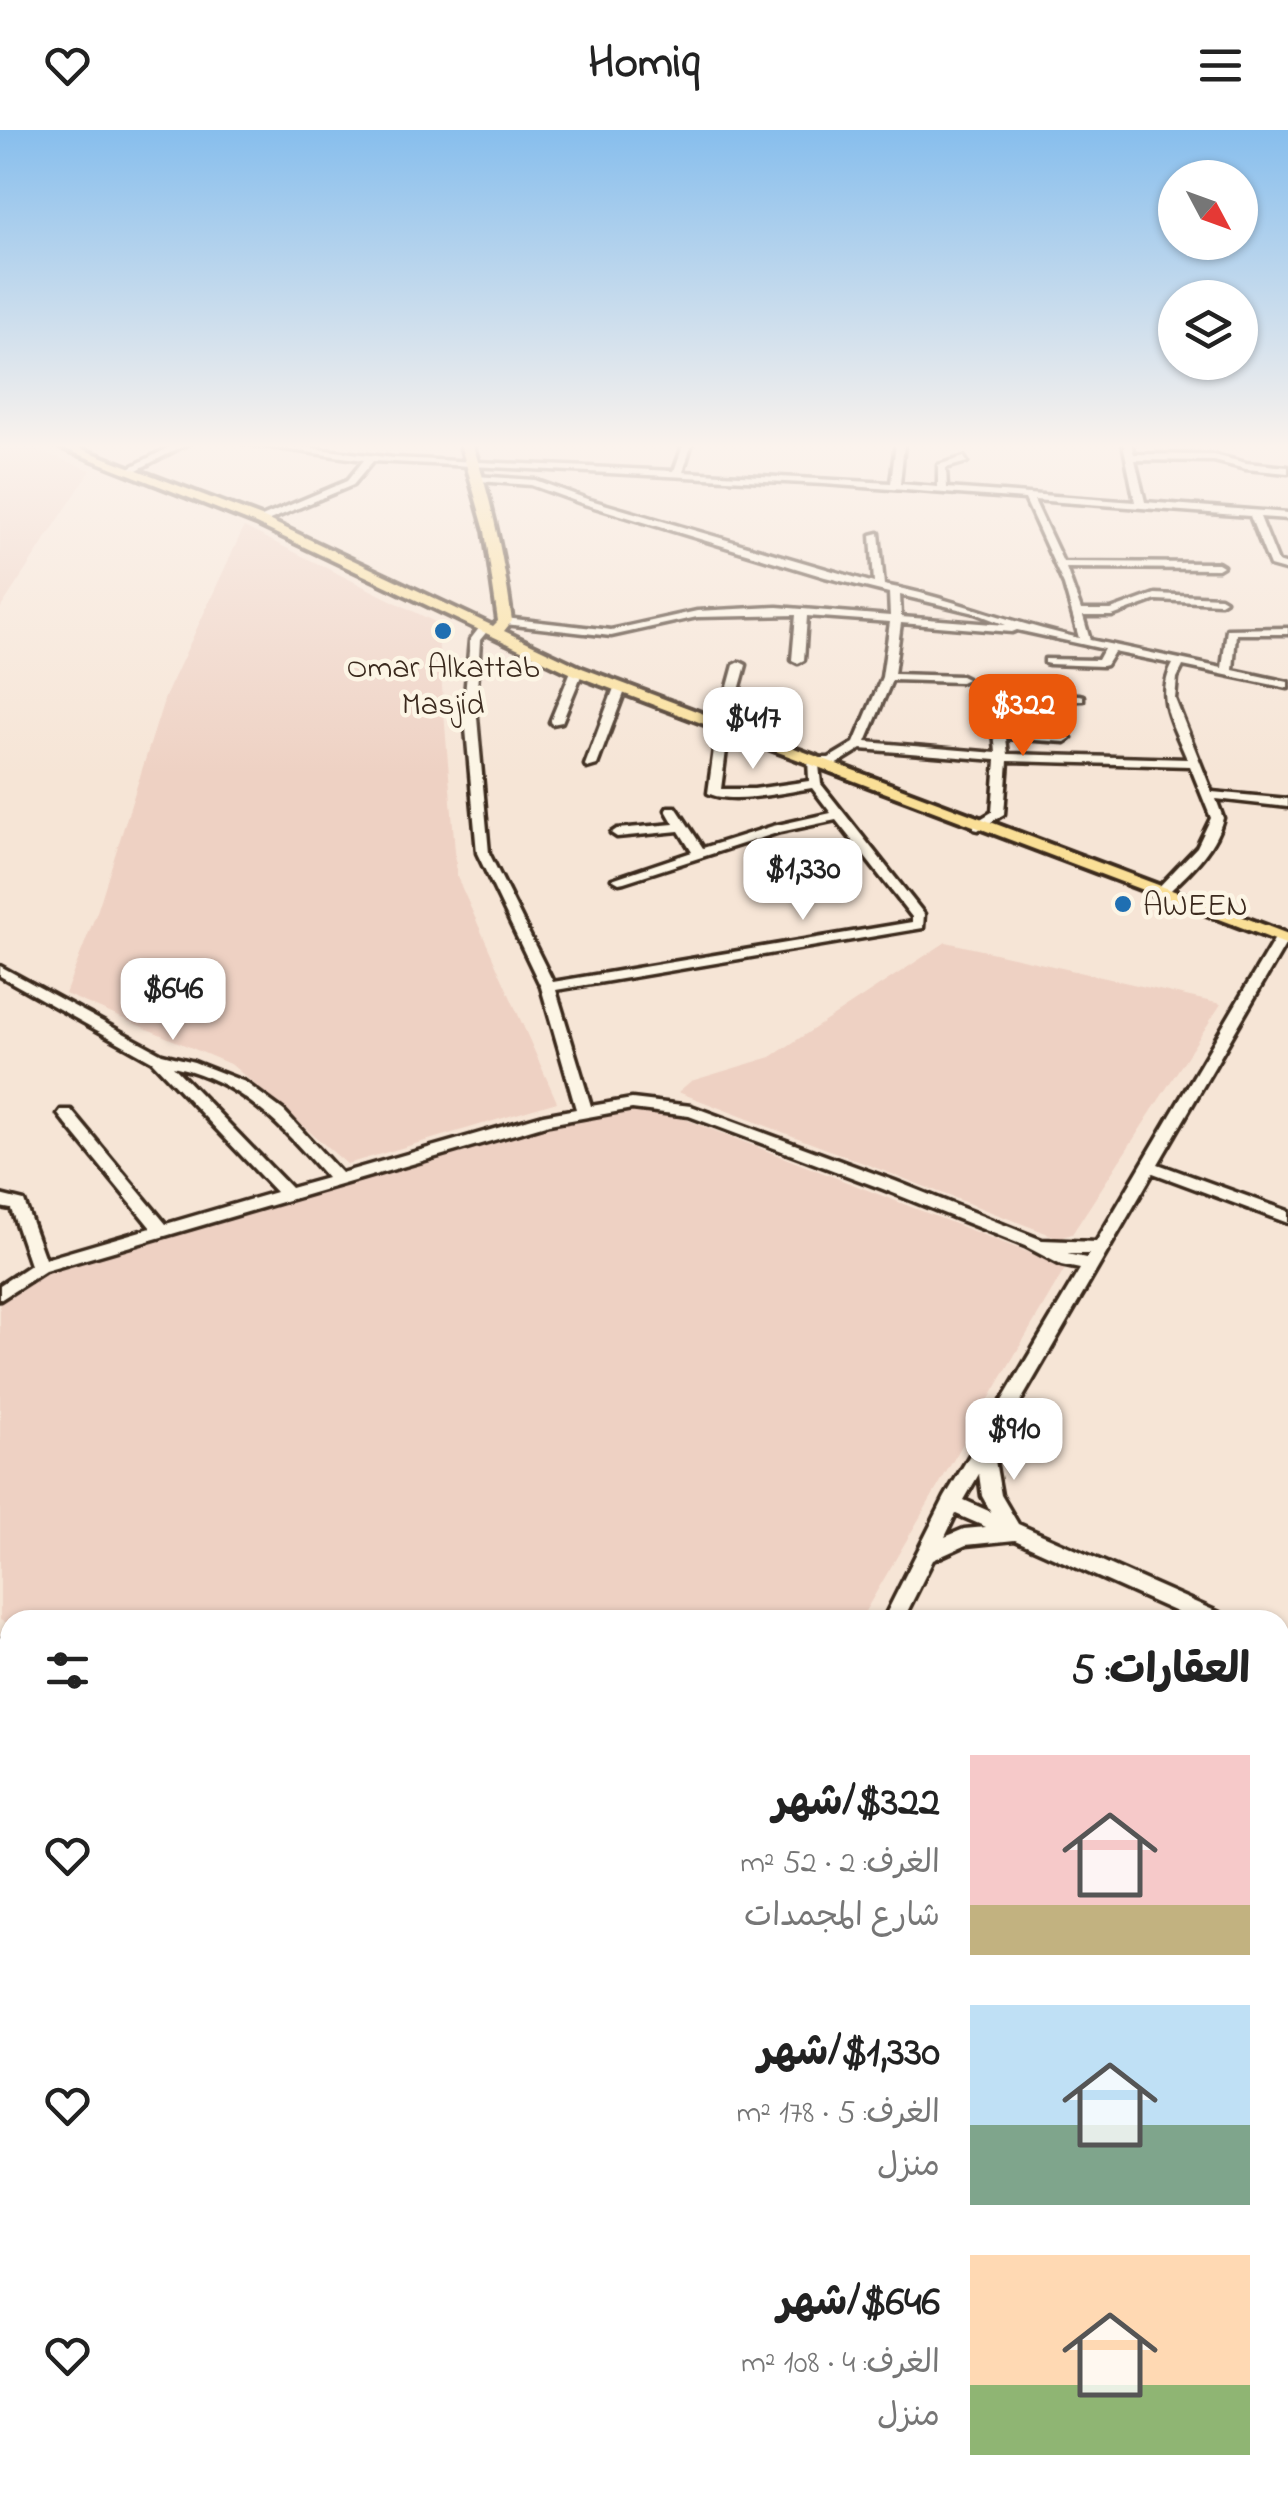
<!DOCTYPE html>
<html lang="ar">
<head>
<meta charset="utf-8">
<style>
  :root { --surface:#fff; --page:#f6f6f6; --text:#222; --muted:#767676; --accent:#ea580c }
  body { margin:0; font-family:"Indie Flower","Playpen Sans Arabic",sans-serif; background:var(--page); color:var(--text); direction:rtl; height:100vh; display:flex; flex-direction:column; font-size:38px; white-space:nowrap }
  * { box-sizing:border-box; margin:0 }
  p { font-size:32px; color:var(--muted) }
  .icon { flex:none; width:55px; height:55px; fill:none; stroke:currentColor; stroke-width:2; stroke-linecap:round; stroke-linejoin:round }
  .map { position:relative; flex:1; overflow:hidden; direction:ltr }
  .details { position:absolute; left:0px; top:1480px; width:1290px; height:892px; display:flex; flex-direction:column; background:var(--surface); border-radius:30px 30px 0 0; box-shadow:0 2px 8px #0004; direction:rtl }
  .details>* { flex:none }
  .needle { width:65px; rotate:131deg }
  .buttons { position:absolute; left:1158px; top:30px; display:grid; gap:20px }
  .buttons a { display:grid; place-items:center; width:100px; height:100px; border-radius:50%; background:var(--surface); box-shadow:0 2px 8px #0004; font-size:50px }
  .price { position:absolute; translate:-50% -85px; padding:0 22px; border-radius:20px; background:#fff; color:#222; font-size:32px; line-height:65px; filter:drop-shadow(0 2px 5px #0008) }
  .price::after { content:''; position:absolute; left:50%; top:60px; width:30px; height:22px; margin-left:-15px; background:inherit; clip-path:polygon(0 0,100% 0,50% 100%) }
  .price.current { background:var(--accent); color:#fff }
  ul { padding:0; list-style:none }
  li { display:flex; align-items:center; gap:30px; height:250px; padding:0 40px }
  li span { display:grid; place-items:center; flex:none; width:280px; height:200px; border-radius:0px; color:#555 }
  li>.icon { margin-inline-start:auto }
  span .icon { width:120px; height:120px; fill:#fffc; stroke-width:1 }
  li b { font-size:42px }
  h2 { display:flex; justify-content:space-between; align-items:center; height:120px; padding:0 40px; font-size:42px }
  header { display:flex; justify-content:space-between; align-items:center; height:130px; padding:0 40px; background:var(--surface); font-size:45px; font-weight:700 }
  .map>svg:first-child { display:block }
  .built { fill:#eed1c3 }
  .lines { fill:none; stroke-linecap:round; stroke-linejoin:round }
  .minor-casing { stroke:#3b2a1e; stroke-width:7 }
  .major-casing { stroke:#3b2a1e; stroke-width:8 }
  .minor { fill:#fcf5e5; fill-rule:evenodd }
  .major { fill:#fadf96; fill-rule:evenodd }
  .poi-dot { fill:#1f6fb2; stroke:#fcf5e5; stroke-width:4 }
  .labels { text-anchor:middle; stroke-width:9; stroke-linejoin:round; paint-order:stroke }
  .far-poi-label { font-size:32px; fill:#3b2a1e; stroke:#fcf5e5 }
</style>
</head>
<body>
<header><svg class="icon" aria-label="menu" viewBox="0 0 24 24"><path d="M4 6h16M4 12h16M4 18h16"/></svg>Homiq<svg class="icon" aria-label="heart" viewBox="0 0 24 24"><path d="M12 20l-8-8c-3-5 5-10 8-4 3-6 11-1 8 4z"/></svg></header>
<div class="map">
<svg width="1288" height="2371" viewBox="0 0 1288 2371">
  <rect width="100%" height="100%" fill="#f6e5d6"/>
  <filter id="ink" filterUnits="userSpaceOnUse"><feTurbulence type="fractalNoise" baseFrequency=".01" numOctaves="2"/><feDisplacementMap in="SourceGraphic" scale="20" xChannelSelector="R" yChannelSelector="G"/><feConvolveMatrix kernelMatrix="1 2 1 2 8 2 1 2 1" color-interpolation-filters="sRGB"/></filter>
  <g filter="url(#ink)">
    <!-- built -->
    <path class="built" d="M0 313H17L91 340 0 479Z
      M244 397 437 493 457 747 557 972 347 1034 232 935 65 864 98 779 165 567Z
      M946 812 1221 874 1072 1104 1059 1108 678 962 691 951 771 927Z
      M654 977 1066 1137 860 1490H10V1495L0 1490V1167L25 1146 582 985Z"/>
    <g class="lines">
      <defs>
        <path id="minor" d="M178 313H189L131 343 123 341Z
          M241 313H267L394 328 674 341 684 313H692L683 342 891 353 896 313H904L900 354 938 357V335L964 327 967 332 946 338 947 358 1135 372 1123 313H1131L1134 324 1214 325 1246 333 1288 337V343L1246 339 1214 331 1135 330 1145 372 1288 383V389L1260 387 1278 432 1288 435V441L1270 436 1250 386 1034 370 1063 432 1218 433 1223 436 1218 439 1066 438 1081 480H1111L1155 464 1220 467 1225 470 1220 473 1156 470 1112 486H1083L1090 510 1222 538 1227 499 1288 498V504H1236L1233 540 1288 552V558L1183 536 1177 548 1175 569 1212 662 1288 669V677L1216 669 1223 688C1214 722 1188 743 1164 767H1154L1152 764 1197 717 1211 688 1190 636 1008 631 1004 684 978 700 974 699V693L992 682 996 630 861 619 835 635H819L821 654 924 784 923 798 556 860 591 976 632 969 691 976 895 1051 1042 1110 1096 1112 1275 808 1277 805H1287L1288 810 1158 1034 1288 1081V1093L1153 1043 993 1319 1001 1365 1018 1394 1222 1484 1225 1490H1194L1015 1410 966 1415 933 1430 903 1490H883L945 1367 1080 1139 1061 1135 1025 1116 883 1059 689 986 632 979 549 994 45 1141 0 1170V1155L30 1135 11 1079 0 1077V1065L24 1071 45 1129 151 1098 61 988 58 984 61 980H71L166 1094 276 1062 152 931 0 846V836L162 924 194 932 245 952 284 981 341 1043 543 985 576 979 541 857 477 723 464 576 470 510 480 497 489 499 480 510 476 576 489 723 553 852 912 792V787L836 690 780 702 624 752 619 753 612 749 692 722 679 701 617 707 611 703 617 699 674 694 666 680 668 677H676L703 718 773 696 831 683 812 658C785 662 730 675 708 663L717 597 734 535 740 532 746 535 729 597 721 659H754L809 651 808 628H829L854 613 882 547 890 492 807 486 804 530 798 533 792 530 796 485 697 487 611 506 505 494 500 491 505 488 611 500 697 481 777 477 890 486 889 463 825 447 581 373 531 355 479 351 476 350V346L535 350 587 369 874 453 871 405 879 403 884 455C949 467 1013 494 1079 508L1064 455 1025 369 824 354 373 331 353 355 260 394 255 391 257 389 347 351 364 330ZM900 465 975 483 1006 495 901 487ZM901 493 1012 502 1017 500 1104 519 1098 530 1045 529V533L1049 534 1102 536 1106 535 1114 522 1173 534C1154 569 1174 596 1187 629L1008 624 1006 608 1065 612 1071 608 1065 604 1005 601 1001 571 1083 570V566L1079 565 1004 562 991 567 996 623 866 612 892 550 961 552 967 549 961 546 894 544ZM173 936C241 951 283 997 327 1048L291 1058ZM1067 1124H1089L1086 1128ZM979 1344 982 1366 991 1382 964 1370ZM956 1384 986 1397 964 1399 945 1407Z
          M577 538 583 541 562 592 552 594 550 592 571 541Z
          M620 555 626 558 597 635 587 638 585 635 614 558Z
          M0 1509 10 1513V1533L0 1529Z
          M1280 1510 1288 1513V1532L1280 1529Z
          M10 1640V1660L0 1661V1641Z
          M0 1884 10 1886V1910L0 1908Z
          M0 2159 10 2161V2189L0 2187Z
          M10 2193V2244L0 2248V2198Z
          M752 2362H782L783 2371H753Z
          M1112 2362H1143L1147 2371H1115Z"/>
        <path id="major" d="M50 313H66L264 388 493 496 498 491 485 401 460 313H472C492 371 504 430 512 491L504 501 582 538 1288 804V815L572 544 256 394Z"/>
      </defs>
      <!-- minor casing -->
      <use href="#minor" class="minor-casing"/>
      <!-- major casing -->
      <use href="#major" class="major-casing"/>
      <!-- minor -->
      <use href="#minor" class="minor"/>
      <!-- major -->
      <use href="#major" class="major"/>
    </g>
  </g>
  <!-- sky -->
  <linearGradient id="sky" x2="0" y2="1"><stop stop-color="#87beed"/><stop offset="0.49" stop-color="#fbf3ed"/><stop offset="1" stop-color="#fbf3ed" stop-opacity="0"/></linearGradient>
  <rect width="1288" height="645" fill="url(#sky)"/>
  <!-- markers -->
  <g class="poi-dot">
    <circle cx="443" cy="501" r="10"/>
    <circle cx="1123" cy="774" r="10"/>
  </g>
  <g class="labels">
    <!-- far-poi labels -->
    <g class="far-poi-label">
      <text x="443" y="547">Omar Alkattab<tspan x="443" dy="37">Masjid</tspan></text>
      <text x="1143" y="785" text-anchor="start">AWEEN</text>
    </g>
  </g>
</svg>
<div class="buttons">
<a><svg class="needle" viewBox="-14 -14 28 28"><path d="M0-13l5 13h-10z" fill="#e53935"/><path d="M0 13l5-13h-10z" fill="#767676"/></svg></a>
<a><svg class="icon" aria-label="layers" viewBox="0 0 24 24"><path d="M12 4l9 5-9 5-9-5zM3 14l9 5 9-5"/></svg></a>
</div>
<b class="price current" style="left:1023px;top:629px">$322</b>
<b class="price" style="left:753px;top:642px">$417</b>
<b class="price" style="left:803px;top:793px">$1,330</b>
<b class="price" style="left:173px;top:913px">$646</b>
<b class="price" style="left:1014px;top:1353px">$910</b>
<section class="details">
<h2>العقارات: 5<svg class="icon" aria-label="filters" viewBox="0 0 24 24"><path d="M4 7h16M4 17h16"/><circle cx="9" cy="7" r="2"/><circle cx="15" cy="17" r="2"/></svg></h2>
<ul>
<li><span style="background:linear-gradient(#f6c9c9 75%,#c2b280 0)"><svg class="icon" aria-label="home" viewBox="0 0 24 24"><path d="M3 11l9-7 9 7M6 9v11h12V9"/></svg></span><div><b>$322/شهر</b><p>الغرف: 2 · 52 m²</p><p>شارع المجمدات</p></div><svg class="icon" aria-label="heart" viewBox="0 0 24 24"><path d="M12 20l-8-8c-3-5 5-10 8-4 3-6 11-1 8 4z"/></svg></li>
<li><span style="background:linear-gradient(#bfe0f5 60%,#7fa58c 0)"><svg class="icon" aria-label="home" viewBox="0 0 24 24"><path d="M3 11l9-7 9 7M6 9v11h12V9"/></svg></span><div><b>$1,330/شهر</b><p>الغرف: 5 · 178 m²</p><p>منزل</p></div><svg class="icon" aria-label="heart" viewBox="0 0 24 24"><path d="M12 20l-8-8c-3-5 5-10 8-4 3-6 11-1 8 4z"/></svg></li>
<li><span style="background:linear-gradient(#ffd9b3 65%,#8fb573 0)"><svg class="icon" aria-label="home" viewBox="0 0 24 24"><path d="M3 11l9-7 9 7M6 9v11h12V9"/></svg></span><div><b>$646/شهر</b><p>الغرف: 4 · 108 m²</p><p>منزل</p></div><svg class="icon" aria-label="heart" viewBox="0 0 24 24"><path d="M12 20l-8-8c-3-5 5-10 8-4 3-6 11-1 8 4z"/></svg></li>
</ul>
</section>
</div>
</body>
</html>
